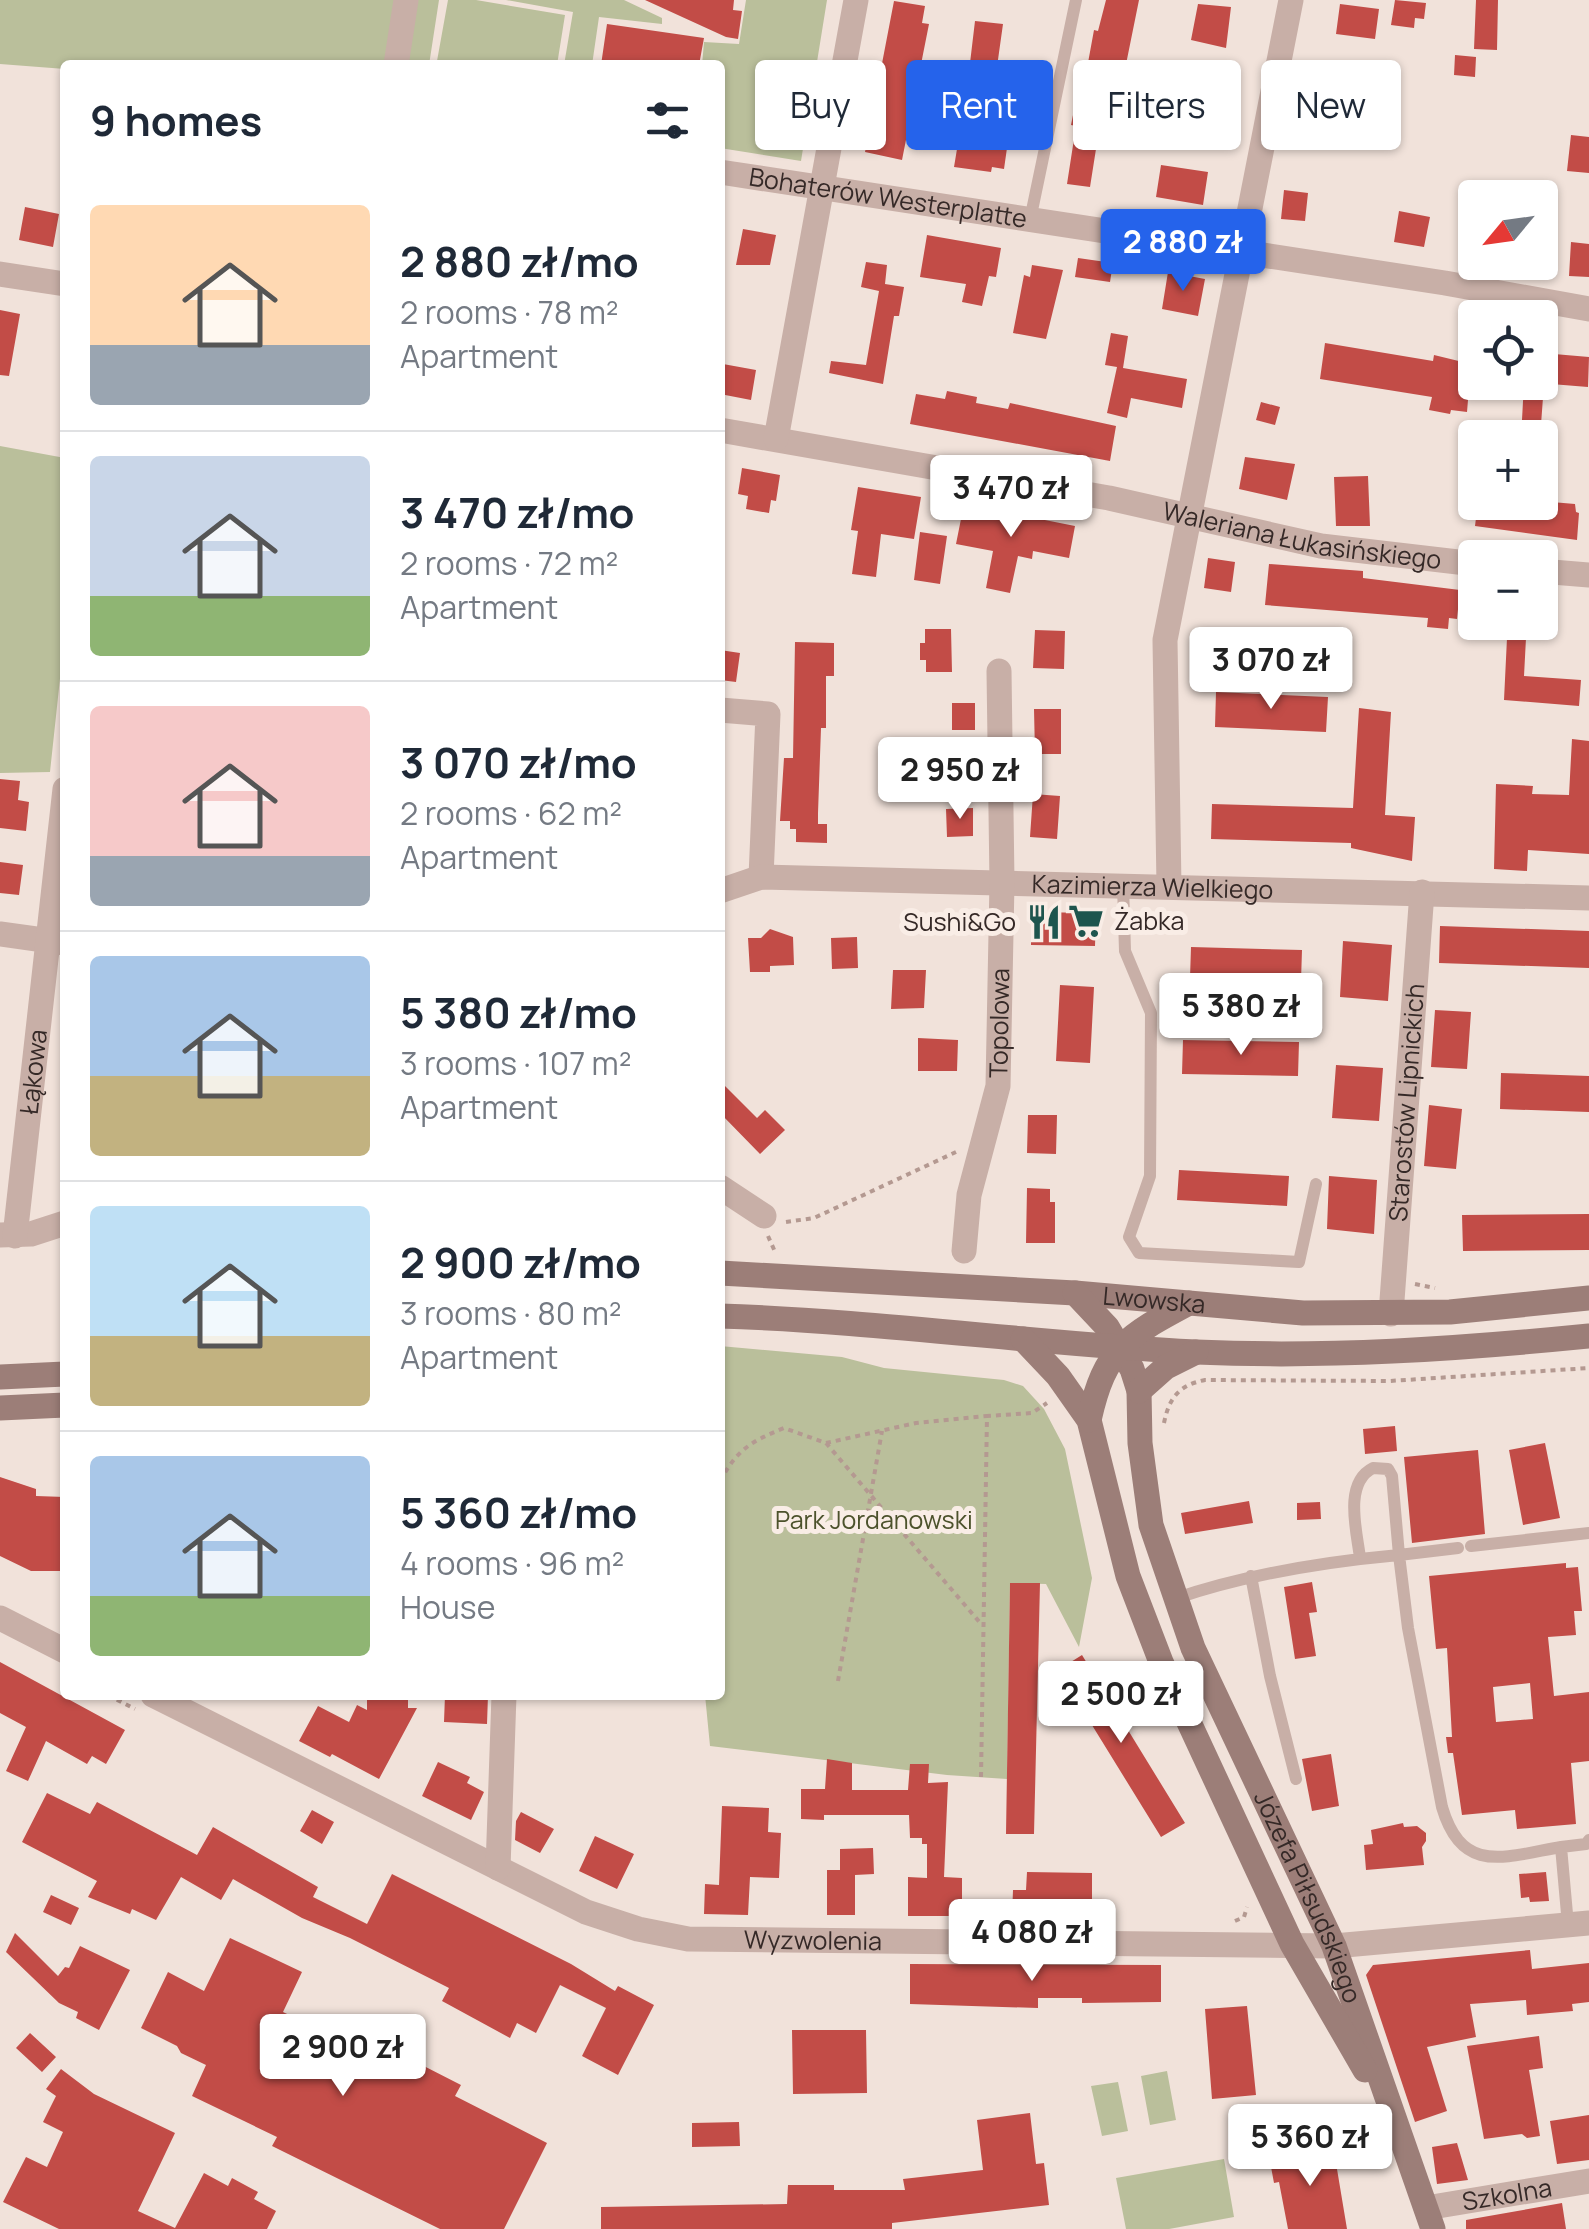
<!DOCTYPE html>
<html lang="en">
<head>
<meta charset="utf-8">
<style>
  :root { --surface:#fff; --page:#f6f6f7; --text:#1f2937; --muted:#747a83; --line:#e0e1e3; --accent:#2563eb }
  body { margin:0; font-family:Manrope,sans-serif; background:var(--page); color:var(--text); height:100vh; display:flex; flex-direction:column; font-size:38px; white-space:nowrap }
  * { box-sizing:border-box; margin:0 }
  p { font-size:32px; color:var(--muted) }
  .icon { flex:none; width:55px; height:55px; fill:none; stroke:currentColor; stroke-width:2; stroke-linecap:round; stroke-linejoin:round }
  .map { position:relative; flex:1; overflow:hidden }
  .details { position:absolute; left:60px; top:60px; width:665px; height:1640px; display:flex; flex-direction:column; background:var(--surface); border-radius:10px; box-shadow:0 2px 8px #0004 }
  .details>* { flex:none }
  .hud { position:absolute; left:755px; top:60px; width:682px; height:90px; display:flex; gap:20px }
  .needle { width:65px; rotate:241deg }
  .controls { position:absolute; left:1458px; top:180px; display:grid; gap:20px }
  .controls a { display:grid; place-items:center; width:100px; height:100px; border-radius:10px; background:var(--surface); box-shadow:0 2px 8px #0004; font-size:50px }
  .price { position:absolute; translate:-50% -85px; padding:0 22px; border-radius:10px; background:#fff; color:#222; font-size:32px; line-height:65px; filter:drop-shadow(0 2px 5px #0008) }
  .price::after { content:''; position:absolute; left:50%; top:60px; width:30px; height:22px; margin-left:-15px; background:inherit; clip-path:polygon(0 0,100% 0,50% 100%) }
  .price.on { background:var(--accent); color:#fff }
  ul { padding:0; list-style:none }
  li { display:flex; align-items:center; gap:30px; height:250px; padding:0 30px }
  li+li { border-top:2px solid var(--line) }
  li span { display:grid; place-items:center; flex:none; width:280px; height:200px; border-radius:10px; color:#555 }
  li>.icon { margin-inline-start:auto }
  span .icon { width:120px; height:120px; fill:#fffc; stroke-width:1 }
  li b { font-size:42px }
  h2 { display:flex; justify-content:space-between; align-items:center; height:120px; padding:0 30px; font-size:42px }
  .chip { padding:0 35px; border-radius:10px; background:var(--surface); box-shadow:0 2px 8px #0004; font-size:35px; line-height:90px }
  .chip.on { background:var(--accent); color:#fff }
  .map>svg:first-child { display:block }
  .green { fill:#babf9b }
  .building { fill:#c24c47; fill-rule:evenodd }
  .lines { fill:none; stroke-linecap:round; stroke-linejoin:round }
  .path { stroke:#b49991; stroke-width:4; stroke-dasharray:5 5; stroke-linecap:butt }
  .lane { stroke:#c8afa7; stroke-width:12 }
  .street { stroke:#c8afa7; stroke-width:25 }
  .secondary { stroke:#9c7e78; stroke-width:25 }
  .labels { text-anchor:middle; stroke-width:10; stroke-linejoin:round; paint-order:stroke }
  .street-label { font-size:25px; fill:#352927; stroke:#f9ede6 }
  .poi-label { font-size:25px; fill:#352927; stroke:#f9ede6; text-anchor:start }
  .park-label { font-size:25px; fill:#4c522c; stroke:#f9ede6 }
</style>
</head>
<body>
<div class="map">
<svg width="1589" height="2229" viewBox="0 0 1589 2229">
  <rect width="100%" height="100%" fill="#f1e2da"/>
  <!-- green -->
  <path class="green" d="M0 0H401L391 65H65V69L0 64Z
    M416 0H439L429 65H407Z
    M448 0H476L565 15 557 65H459L437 61Z
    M506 0H624L662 18V24L599 17 592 65H564L573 12Z
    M746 0H827L801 161 720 148V65H702L704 42 739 44Z
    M0 446 65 458V632L50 772 0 773Z
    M720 1346 842 1357 884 1368 1004 1380 1023 1386 1044 1409 1065 1449 1092 1578 1079 1647 1046 1584 1010 1583 1007 1779 947 1775 710 1746 705 1695H720Z
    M1167 2071 1176 2120 1150 2125 1141 2076Z
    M1118 2082 1128 2131 1102 2136 1091 2086Z
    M1224 2159 1234 2217 1169 2229H1126L1116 2178Z"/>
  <!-- building -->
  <path class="building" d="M645 0H734L733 10 742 11 738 39 726 37Z
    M1106 0H1139L1121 89 1152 96 1149 115 1118 110 1113 133 1099 130 1090 187 1067 184 1076 126 1071 125 1076 100 1081 101 1094 30 1098 31Z
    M1395 0 1426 3 1424 19 1415 18 1414 28 1391 25Z
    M1476 0H1498L1497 50 1474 49Z
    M894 1 925 6 922 23 929 24 902 160 865 152Z
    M1198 4 1231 7 1226 48 1191 40Z
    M1340 4 1379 9 1375 39 1336 34Z
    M975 21 1003 24 995 81 1011 84 1001 140 1008 141 1004 169 992 167 991 172 954 167 960 131 944 128 956 62 970 63Z
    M607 24 704 38 699 65H601Z
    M1455 55 1476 57 1475 77 1454 75Z
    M1303 105 1355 116 1348 149 1296 138Z
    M1571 135 1589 137V173L1567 171Z
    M1161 165 1208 172 1203 205 1156 197Z
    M1284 190 1308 193 1305 221 1281 219Z
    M25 207 59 214 53 247 19 240Z
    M1399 211 1430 217 1424 247 1394 242Z
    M743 229 776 235 770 265H736Z
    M927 235 1001 248 996 277 989 276 982 306 962 302 966 284 920 277Z
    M1571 242 1589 244V277L1569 276Z
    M1078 258 1113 263 1110 282 1075 277Z
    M866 262 887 265 885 284 904 287 899 316H894L883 384 829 373 831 361 866 365 879 291 861 287Z
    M1032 265 1063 270 1046 339 1013 333 1024 275 1030 277Z
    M1168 272 1205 279 1198 316 1162 309Z
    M0 310 20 314 9 376 0 375Z
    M1111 333 1128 336 1123 368 1187 379 1182 408 1131 398 1127 418 1107 413 1117 367 1105 365Z
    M1325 343 1433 361 1434 355 1471 364 1467 412 1451 410 1450 414 1429 410 1432 397 1320 379Z
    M1554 354 1589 357 1588 387 1551 384Z
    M723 364 756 370 751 400 720 394Z
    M1524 383 1544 384 1540 438H1521Z
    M947 391 977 397 976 403 1008 409 1010 403 1116 426 1110 461 910 424 916 394 945 399Z
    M1261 402 1280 407 1275 425 1256 420Z
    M1245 457 1295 464 1287 500 1239 489Z
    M742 468 780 475 776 501 771 500 769 513 746 509 748 496 738 494Z
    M1368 476 1370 526H1336L1334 477Z
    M858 487 921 497 914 539 881 534 876 577 852 574 858 531 851 530Z
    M1540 501 1575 504 1576 512 1579 513 1577 540 1475 526 1478 502Z
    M964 504 1075 526 1069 558 1033 551 1032 559 1018 556 1010 593 986 588 993 551 956 544Z
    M920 532 947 536 940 584 914 580Z
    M1208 558 1235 562 1231 592 1204 588Z
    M1269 564 1363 571V578L1460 590 1457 619 1449 618 1448 629 1427 627 1428 618 1265 605Z
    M925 629H951L952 672H926V660H920V643H925Z
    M1035 630 1065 631 1064 669 1033 668Z
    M1507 638H1526L1524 676 1581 680 1579 706 1504 700Z
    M795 642 834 643V676H826V728H821L818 813V824H827V843L796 842V829H790V821H780L784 758H793Z
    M720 650 740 653 736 682 720 680Z
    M1216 692 1328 697 1326 732 1215 727Z
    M952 703H975V730H952Z
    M1359 708 1391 712 1385 815 1415 817 1412 861 1351 848V843L1211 839 1212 804 1353 808Z
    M1034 709H1061V754H1035Z
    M1572 739 1589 741V854L1528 850 1527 871 1494 869 1496 784 1533 786 1532 794 1569 795Z
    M921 752 951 753 950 789 921 788Z
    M0 779 20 781 18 800 29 802 26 831 0 828Z
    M1033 794 1060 796 1057 839 1030 837Z
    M973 808V836L947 837 946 809Z
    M0 862 23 865 19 895 0 893Z
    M1031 912 1096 913 1095 946 1031 945Z
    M1440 926 1589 931V968L1439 963Z
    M770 929 793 937 794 965 770 966V972H750L748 938H761Z
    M857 937 858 968 832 969 831 938Z
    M1343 941 1392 945 1388 1001 1340 997Z
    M1191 947 1302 950 1301 981 1190 978Z
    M893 970H926L924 1008 891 1009Z
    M1060 985 1094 987 1090 1063 1056 1061Z
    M1435 1010 1471 1012 1467 1069 1431 1067Z
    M918 1038 958 1040 957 1071H918Z
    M1183 1040 1299 1042 1298 1076 1182 1074Z
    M1336 1065 1383 1068 1379 1121 1332 1118Z
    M1501 1073 1589 1076V1112L1500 1109Z
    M720 1081 757 1118 765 1110 785 1130 760 1154 720 1113Z
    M1429 1105 1462 1109 1456 1169 1424 1166Z
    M1028 1115H1057L1056 1154 1027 1153Z
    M1179 1170 1289 1176 1287 1206 1177 1200Z
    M1329 1176 1377 1180 1374 1234 1327 1229Z
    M1027 1188 1050 1189V1202H1055V1243H1026Z
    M1589 1214V1250L1463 1251 1462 1215Z
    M1395 1426 1397 1451 1365 1454 1363 1429Z
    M1545 1443 1560 1518 1523 1525 1509 1450Z
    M1478 1450 1485 1534 1412 1543 1404 1457Z
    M0 1477 36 1489V1496L65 1497V1571H31L0 1556Z
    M1249 1501 1253 1523 1185 1534 1181 1513Z
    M1320 1502 1321 1519 1297 1520V1503Z
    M1566 1563V1568L1578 1567 1582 1611H1574L1576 1635 1548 1637 1554 1696 1589 1692V1761L1571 1763 1576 1824 1517 1829 1515 1810 1462 1815 1453 1753H1448L1446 1737H1452L1447 1648 1436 1649 1429 1576ZM1530 1683 1533 1719 1496 1722 1493 1687Z
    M1312 1582 1317 1612 1309 1613 1316 1656 1295 1659 1284 1587Z
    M1010 1583H1040L1034 1834H1006Z
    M1082 1655 1185 1823 1161 1837 1058 1670Z
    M0 1662 125 1730 106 1764 92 1756 87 1764 46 1741 28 1781 6 1771 26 1727 0 1713Z
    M367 1695H408V1708H417L379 1779 332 1754 330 1757 299 1741 318 1706 349 1722 357 1705 367 1710Z
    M445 1695H488L487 1724 444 1722Z
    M1331 1754 1339 1806 1312 1811 1302 1759Z
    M827 1759 852 1763V1790H908L910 1764H929L928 1783 948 1782 944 1877 962 1878V1916H908V1877L927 1878V1844H922V1838H910L909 1815H824V1820L801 1819V1789H825Z
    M438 1762 470 1777 467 1783 484 1792 471 1820 422 1796Z
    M47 1793 90 1814 97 1802 197 1855 213 1827 318 1887 313 1897 367 1924 392 1874 571 1964 615 1991 618 1986 654 2005 618 2075 582 2056 606 2008 560 1985 536 2033 517 2023 510 2038 442 2001 449 1988 350 1938 302 1918 233 1879 221 1900 181 1877 156 1920 132 1909 130 1914 88 1897 97 1881 22 1842Z
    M722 1806 769 1808 768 1832 781 1833 779 1878 750 1877 748 1915 704 1914 705 1884 719 1885Z
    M312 1810 334 1822 322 1844 300 1831Z
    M521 1812 554 1829 540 1853 515 1840 516 1821Z
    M1403 1823 1404 1827 1417 1826 1426 1833V1841L1422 1847 1424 1865 1366 1870 1364 1845 1373 1844 1371 1830Z
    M595 1836 634 1854 617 1889 579 1871Z
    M873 1848 874 1874 855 1875V1915H827V1870H840V1849Z
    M1027 1872 1092 1873V1900L1042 1899V1916H1012L1013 1890H1026Z
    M1546 1872 1549 1901 1530 1902 1529 1897 1521 1898 1519 1874Z
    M51 1895 79 1908 71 1925 43 1912Z
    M15 1933 58 1976 65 1967 69 1968 80 1946 130 1970 99 2030 76 2018 78 2012 59 2003 6 1952Z
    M230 1938 302 1972 283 2012 408 2073 414 2061 461 2085 455 2096 547 2143 504 2229H440L272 2146 277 2137 192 2096 206 2065 181 2053 177 2046 141 2028 168 1972 204 1991Z
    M1530 1950 1532 1969 1589 1963V2002L1572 2004 1573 2011 1527 2015 1526 2000 1470 2004 1476 2037 1427 2047 1447 2111 1415 2122 1366 1975 1373 1965Z
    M910 1964 1161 1965V2002L1082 2003V1998H1038V2008L910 2004Z
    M1247 2006 1256 2095 1212 2099 1205 2009Z
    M792 2030H866L867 2093 793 2094Z
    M30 2033 56 2057 42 2072 16 2048Z
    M1539 2036 1543 2068 1529 2070 1540 2136 1527 2138 1522 2134 1484 2139 1467 2046Z
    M61 2069 94 2094 175 2133 138 2211 175 2228 204 2173 228 2186 232 2178 258 2192 254 2199 276 2211 267 2229H59L3 2202 26 2157 47 2167 63 2132 43 2122 56 2096 46 2089Z
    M1030 2113 1036 2164 1044 2163 1049 2205 892 2223V2229H601V2207L787 2204 788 2185H834V2190H905L903 2179 983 2170 977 2120Z
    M1589 2115V2160L1557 2164 1550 2121Z
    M739 2122 740 2146 692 2147V2123Z
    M1457 2143 1468 2180 1437 2184 1432 2147Z
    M1333 2145 1347 2229H1288L1279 2182 1274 2183 1269 2156Z
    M1562 2203 1566 2229H1466V2220Z"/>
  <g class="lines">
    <!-- path -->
    <path class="path" d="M786 1222 814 1218 956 1152
      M768 1236 776 1254
      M1415 1284 1435 1288
      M1164 1423C1169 1398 1179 1385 1205 1380L1390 1381 1589 1368
      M826 1443 982 1625
      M720 1481C738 1449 750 1442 784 1428L826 1443 916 1423 987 1416
      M838 1681 882 1431
      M108 1695 135 1709
      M981 1777 987 1416 1032 1413 1047 1403
      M1235 1921 1244 1917 1247 1907"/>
    <!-- lane -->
    <path class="lane" d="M1030 220 1076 0
      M1123 885 1125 951 1151 1013 1150 1176 1129 1237 1139 1253 1299 1262 1316 1184
      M1471 1546 1589 1533
      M1360 1558C1357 1532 1343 1483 1373 1468L1388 1469 1392 1476 1399 1555 1458 1548
      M1251 1576 1270 1676 1296 1779
      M1174 1599C1247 1574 1322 1562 1399 1555L1408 1628 1442 1807C1462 1875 1504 1857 1561 1847L1568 1925
      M1561 1847 1586 1844 1589 1840
      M987 1942 988 1905"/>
    <!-- street -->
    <g class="street">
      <path d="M396 65 406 0"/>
      <path id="s1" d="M720 172 1445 283 1589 309"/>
      <path d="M0 274 65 284"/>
      <path id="s2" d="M720 430 1109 498 1321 546 1475 564"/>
      <path d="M776 439 856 0"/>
      <path d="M1540 571 1589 575"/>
      <path d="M720 710 768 714 761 877"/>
      <path d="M1169 886 1165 640 1291 0"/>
      <path id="s3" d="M720 891 761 877 1589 898"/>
      <path d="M0 934 65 943"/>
      <path d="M720 1187 764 1216"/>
      <path d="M0 1235 31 1234 65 1223"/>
      <path id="s4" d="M15 1236 65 789"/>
      <path id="s5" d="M964 1251 969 1195 998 1086 1002 882 999 671"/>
      <path id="s6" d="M1391 1314 1422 892"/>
      <path d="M0 1618 65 1651"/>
      <path id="s7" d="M153 1695 586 1912 638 1929 688 1939 1334 1946 1589 1923"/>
      <path d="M498 1868 504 1695"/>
      <path id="s8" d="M1426 2208 1589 2181"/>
    </g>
    <!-- secondary -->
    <g class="secondary">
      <path id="s9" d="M720 1273 1075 1293 1303 1313 1450 1312 1589 1298"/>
      <path id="s10" d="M1075 1293 1107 1327 1132 1369 1139 1391 1140 1443 1151 1525 1193 1648 1334 1946 1433 2229"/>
      <path d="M720 1316C879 1321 1037 1344 1196 1352 1327 1358 1458 1349 1589 1336"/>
      <path d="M1023 1339 1058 1376 1089 1420 1128 1576 1161 1662 1292 1944 1365 2070"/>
      <path d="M0 1377 65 1374"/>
      <path d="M1139 1391 1166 1367 1196 1352"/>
      <path d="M0 1408 65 1405"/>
      <path d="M1089 1420C1105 1348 1127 1336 1189 1303"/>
    </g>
  </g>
  <!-- icons -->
  <defs>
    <symbol id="supermarket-bare" viewBox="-9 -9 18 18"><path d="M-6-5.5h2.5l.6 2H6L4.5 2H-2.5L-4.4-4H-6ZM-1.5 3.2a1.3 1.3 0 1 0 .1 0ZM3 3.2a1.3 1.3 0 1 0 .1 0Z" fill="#1e554e" stroke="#f9ede6" stroke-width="2.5" paint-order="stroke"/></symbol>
    <symbol id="restaurant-bare" viewBox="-9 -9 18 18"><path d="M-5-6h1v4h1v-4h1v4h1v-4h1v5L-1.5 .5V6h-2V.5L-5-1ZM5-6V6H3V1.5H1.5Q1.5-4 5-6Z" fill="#1e554e" stroke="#f9ede6" stroke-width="2.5" paint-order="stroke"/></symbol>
  </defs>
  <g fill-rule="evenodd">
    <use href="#supermarket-bare" x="1061" y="896" width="50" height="50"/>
    <use href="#restaurant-bare" x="1019" y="897" width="50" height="50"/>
  </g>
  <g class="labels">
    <!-- street labels -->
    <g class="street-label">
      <text dy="9" stroke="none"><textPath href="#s1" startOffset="170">Bohaterów Westerplatte</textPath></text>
      <text dy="9" stroke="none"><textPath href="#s2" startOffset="592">Waleriana Łukasińskiego</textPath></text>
      <text dy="9" stroke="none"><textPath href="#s3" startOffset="435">Kazimierza Wielkiego</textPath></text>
      <text dy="9" stroke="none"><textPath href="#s5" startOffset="232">Topolowa</textPath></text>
      <text dy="9" stroke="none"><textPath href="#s4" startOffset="165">Łąkowa</textPath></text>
      <text dy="9" stroke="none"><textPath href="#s6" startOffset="212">Starostów Lipnickich</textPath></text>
      <text dy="9" stroke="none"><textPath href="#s9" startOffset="435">Lwowska</textPath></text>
      <text dy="9" stroke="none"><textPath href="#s10" startOffset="658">Józefa Piłsudskiego</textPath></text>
      <text dy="9" stroke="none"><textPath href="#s7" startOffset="715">Wyzwolenia</textPath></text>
      <text dy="9" stroke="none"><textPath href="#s8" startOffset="82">Szkolna</textPath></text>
    </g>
    <!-- poi labels -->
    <g class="poi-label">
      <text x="1114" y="930">Żabka</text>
      <text x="1016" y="931" text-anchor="end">Sushi&amp;Go</text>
    </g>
    <!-- park labels -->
    <g class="park-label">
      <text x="874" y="1529">Park Jordanowski</text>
    </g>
  </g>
</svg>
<div class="controls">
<a><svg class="needle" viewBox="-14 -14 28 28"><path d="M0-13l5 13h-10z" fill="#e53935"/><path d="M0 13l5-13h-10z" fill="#747a83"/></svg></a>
<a><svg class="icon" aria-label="locate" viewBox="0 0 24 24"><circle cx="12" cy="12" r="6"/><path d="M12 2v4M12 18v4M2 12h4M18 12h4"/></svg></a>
<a>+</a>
<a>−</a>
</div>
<b class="price on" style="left:1183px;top:294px">2 880 zł</b>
<b class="price" style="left:1011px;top:540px">3 470 zł</b>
<b class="price" style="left:1271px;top:712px">3 070 zł</b>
<b class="price" style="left:960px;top:822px">2 950 zł</b>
<b class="price" style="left:1241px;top:1058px">5 380 zł</b>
<b class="price" style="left:1121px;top:1746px">2 500 zł</b>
<b class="price" style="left:1032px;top:1984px">4 080 zł</b>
<b class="price" style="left:343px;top:2099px">2 900 zł</b>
<b class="price" style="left:1310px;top:2189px">5 360 zł</b>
<div class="hud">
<a class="chip">Buy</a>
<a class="chip on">Rent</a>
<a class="chip">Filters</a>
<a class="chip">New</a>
</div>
<section class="details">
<h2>9 homes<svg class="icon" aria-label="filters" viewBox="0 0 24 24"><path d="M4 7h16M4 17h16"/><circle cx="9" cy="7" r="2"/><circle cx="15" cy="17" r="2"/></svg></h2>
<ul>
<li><span style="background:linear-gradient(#ffd9b3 70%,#9aa5b1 0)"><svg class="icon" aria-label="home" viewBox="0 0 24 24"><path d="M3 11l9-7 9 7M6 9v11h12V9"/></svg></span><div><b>2 880 zł/mo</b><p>2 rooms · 78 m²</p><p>Apartment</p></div></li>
<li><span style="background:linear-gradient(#c9d6e8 70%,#8fb573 0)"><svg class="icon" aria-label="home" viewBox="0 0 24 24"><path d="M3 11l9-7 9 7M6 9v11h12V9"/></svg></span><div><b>3 470 zł/mo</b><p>2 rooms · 72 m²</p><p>Apartment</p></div></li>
<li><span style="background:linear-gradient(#f6c9c9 75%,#9aa5b1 0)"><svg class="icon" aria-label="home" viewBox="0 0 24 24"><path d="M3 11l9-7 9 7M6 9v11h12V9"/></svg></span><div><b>3 070 zł/mo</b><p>2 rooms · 62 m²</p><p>Apartment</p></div></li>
<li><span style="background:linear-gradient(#a9c7e8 60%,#c2b280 0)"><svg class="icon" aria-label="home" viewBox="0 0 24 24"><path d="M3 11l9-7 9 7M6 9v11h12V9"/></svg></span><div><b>5 380 zł/mo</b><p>3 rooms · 107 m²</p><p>Apartment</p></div></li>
<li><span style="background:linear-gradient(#bfe0f5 65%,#c2b280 0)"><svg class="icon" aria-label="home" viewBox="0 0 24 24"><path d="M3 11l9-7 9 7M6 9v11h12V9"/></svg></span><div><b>2 900 zł/mo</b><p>3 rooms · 80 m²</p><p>Apartment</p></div></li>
<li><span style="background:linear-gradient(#a9c7e8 70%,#8fb573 0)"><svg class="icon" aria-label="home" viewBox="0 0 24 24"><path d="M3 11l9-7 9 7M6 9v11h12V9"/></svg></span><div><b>5 360 zł/mo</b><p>4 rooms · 96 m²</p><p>House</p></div></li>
</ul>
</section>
</div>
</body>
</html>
